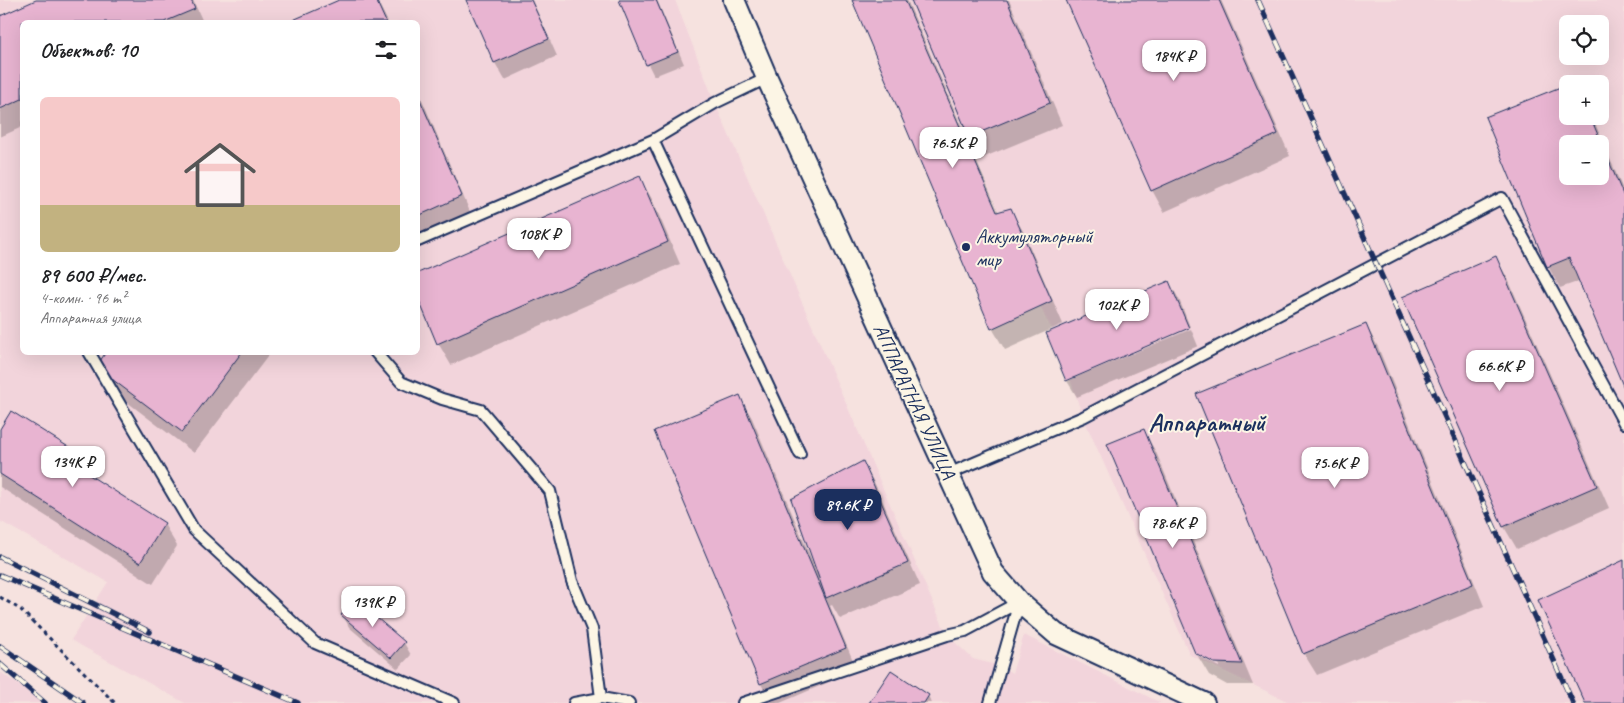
<!DOCTYPE html>
<html lang="ru">
<head>
<meta charset="utf-8">
<style>
  :root { --surface:#fff; --page:#f2f2f2; --text:#202124; --muted:#757577; --accent:#1b2f5e }
  body { margin:0; font-family:Caveat,sans-serif; background:var(--page); color:var(--text); height:100vh; display:flex; flex-direction:column; font-size:19px; white-space:nowrap }
  * { box-sizing:border-box; margin:0 }
  p { font-size:16px; color:var(--muted) }
  .icon { flex:none; width:28px; height:28px; fill:none; stroke:currentColor; stroke-width:2; stroke-linecap:round; stroke-linejoin:round }
  .map { position:relative; flex:1; overflow:hidden }
  .details { position:absolute; left:20px; top:20px; width:400px; height:335px; display:flex; flex-direction:column; background:var(--surface); border-radius:8px; box-shadow:0 5px 20px #0002 }
  .details>* { flex:none }
  .tools { position:absolute; left:1559px; top:15px; display:grid; gap:10px }
  .tools a { display:grid; place-items:center; width:50px; height:50px; border-radius:8px; background:var(--surface); box-shadow:0 5px 20px #0002; font-size:25px }
  .price { position:absolute; translate:-50% -42px; padding:0 11px; border-radius:10px; background:#fff; color:#222; font-size:16px; line-height:32px; filter:drop-shadow(0 1px 2px #0008) }
  .price::after { content:''; position:absolute; left:50%; top:30px; width:15px; height:11px; margin-left:-8px; background:inherit; clip-path:polygon(0 0,100% 0,50% 100%) }
  .price.active { background:var(--accent); color:#fff }
  ul { padding:0; list-style:none }
  li { display:grid; align-content:center; gap:10px; height:265px; padding:0 20px }
  li span { display:grid; place-items:center; height:155px; border-radius:8px; color:#555 }
  li>.icon { margin-inline-start:auto }
  span .icon { width:90px; height:90px; fill:#fffc; stroke-width:1 }
  li b { font-size:21px }
  h2 { display:flex; justify-content:space-between; align-items:center; height:60px; padding:0 20px; font-size:21px }
  .map>svg:first-child { display:block }
  .built { fill:#f2d4db; fill-rule:evenodd }
  .shadow { fill:#0003; fill-rule:evenodd }
  .building { fill:#e8b4d1; stroke:#1b2f5e; fill-rule:evenodd }
  .lines { fill:none; stroke-linecap:round; stroke-linejoin:round }
  .service-casing { stroke:#1b2f5e; stroke-width:14 }
  .minor-casing { stroke:#1b2f5e; stroke-width:24 }
  .path { stroke:#1b2f5e; stroke-width:3; stroke-dasharray:4 4; stroke-linecap:butt }
  .service { stroke:#fcf5e5; stroke-width:10 }
  .minor { stroke:#fcf5e5; stroke-width:20 }
  .rail-casing { stroke:#1b2f5e; stroke-width:5.5 }
  .rail { stroke:#fcf5e5; stroke-width:4; stroke-dasharray:11; stroke-linecap:butt }
  .poi-dot { fill:#1b2f5e; stroke:#fcf5e5; stroke-width:2 }
  .labels { text-anchor:middle; stroke-width:4; stroke-linejoin:round; paint-order:stroke }
  .poi-label { font-size:20px; fill:#1b2f5e; stroke:#fcf5e5; text-anchor:start }
  .street-label { font-size:20px; fill:#1b2f5e; stroke:#fcf5e5 }
  .district-label { font-size:25px; font-weight:bold; fill:#1b2f5e; stroke:#fcf5e5 }
</style>
</head>
<body>
<div class="map">
<svg width="1624" height="703" viewBox="0 0 1624 703">
  <rect width="100%" height="100%" fill="#f6e2df"/>
  <filter id="ink" filterUnits="userSpaceOnUse"><feTurbulence type="fractalNoise" baseFrequency=".02" numOctaves="2"/><feDisplacementMap in="SourceGraphic" scale="10" xChannelSelector="R" yChannelSelector="G"/><feConvolveMatrix kernelMatrix="1 2 1 2 8 2 1 2 1" color-interpolation-filters="sRGB"/></filter>
  <g filter="url(#ink)">
    <!-- built -->
    <path class="built" d="M0 0H675L715 103 947 635 973 659 1001 666 1012 673 1024 635 1161 703H185L71 640 108 582 0 521ZM22 22H418V352H22Z
      M906 0H1624V703H1291L1190 655 1083 417 1054 332 1045 317ZM1568 24H1600V56H1568ZM1568 84H1600V116H1568ZM1568 144H1600V176H1568Z
      M0 672 32 694 46 703H0Z"/>
    <!-- shadow -->
    <path class="shadow" d="M39 0H193L203 22H22V127L0 137V18Z
      M342 0H377L388 22H296L295 21Z
      M467 0H532L557 56 505 80 495 63Z
      M620 0H657L684 64 654 76 648 64Z
      M853 0H907L999 213 1010 209 1023 231 1063 324 1005 350 992 328Z
      M912 0H1009L1062 125 982 158 970 137Z
      M1068 0H1221L1290 156 1164 212 1152 190Z
      M418 90 473 219 418 243Z
      M1568 116H1592L1624 192V384L1580 281 1560 288 1548 266ZM1568 144H1600V176H1568Z
      M639 177 652 199 680 264 451 365 438 343 418 295V275Z
      M1495 257 1508 279 1609 508 1517 549 1504 527 1404 298Z
      M1169 282 1179 299 1190 327 1067 379Z
      M1366 325 1378 347 1484 606 1317 675 1304 654Z
      M1191 329 1198 346 1077 397 1067 381Z
      M108 352H271L194 453 110 389Z
      M739 396 752 418 815 568H817L862 462 875 484 920 585 840 619 832 605 830 606 857 670 780 703H772L761 684 656 432Z
      M1143 430 1156 452 1253 685H1227L1209 675 1196 653ZM1198 654 1220 665 1219 667 1198 656Z
      M0 431 77 454 90 476 164 524 177 546 153 584 0 487Z
      M343 615 404 643 411 655 398 669 349 627Z
      M928 696 932 703H870Z"/>
    <!-- building -->
    <path class="building" d="M36 0H191L195 9 164 22H22V99L0 109V16Z
      M339 0H376L386 22H295L293 20Z
      M466 0H531L549 39 494 63Z
      M619 0H656L678 52 646 65Z
      M852 0H905L997 212 1011 208 1052 301 991 329Z
      M911 0H1007L1050 103 969 137Z
      M1066 0H1219L1278 134 1151 191Z
      M1568 84V116H1590L1624 197V388L1569 258 1547 267 1485 117ZM1568 144H1600V176H1568Z
      M418 95 462 196 418 216Z
      M640 176 668 242 437 344 418 298V273Z
      M1496 256 1597 486 1503 527 1402 297Z
      M1169 281 1189 328 1066 381 1046 333Z
      M1366 324 1473 584 1303 654 1196 394Z
      M106 352H242L182 432 96 367Z
      M740 395 846 648 760 684 654 431Z
      M11 411 78 453 72 464 165 523 140 563 0 474V429Z
      M1144 429 1242 664 1214 663 1195 653 1107 444Z
      M863 461 908 563 826 598 791 499Z
      M1624 560V703H1585L1538 600Z
      M355 599 405 642 391 658 341 615Z
      M891 670 929 695 924 703H869Z"/>
    <g class="lines">
      <defs>
        <path id="service" d="M767 78 715 103 653 140 800 454
          M418 241 653 140
          M89 352 194 530 315 643 454 703
          M375 352 401 382 442 399 481 410 550 491 572 581 592 629 601 698
          M948 474 1083 417 1502 198 1624 423
          M574 703 601 698 629 703
          M743 703 947 635 965 631 1019 602
          M990 703 1019 602"/>
        <path id="minor" d="M734 0 767 78 993 572 1019 602 1056 634 1204 703"/>
      </defs>
      <!-- service casing -->
      <use href="#service" class="service-casing"/>
      <!-- minor casing -->
      <use href="#minor" class="minor-casing"/>
      <!-- path -->
      <path class="path" d="M0 597 21 610 115 703"/>
      <!-- service -->
      <use href="#service" class="service"/>
      <!-- minor -->
      <use href="#minor" class="minor"/>
      <defs>
        <path id="rail" d="M1258 0 1573 703
          M0 557 150 632
          M0 575 298 703
          M0 646 83 703
          M0 664 45 703"/>
      </defs>
      <!-- rail casing -->
      <use href="#rail" class="rail-casing"/>
      <!-- rail -->
      <use href="#rail" class="rail"/>
    </g>
  </g>
  <!-- markers -->
  <circle class="poi-dot" cx="966" cy="247" r="5"/>
  <g class="labels">
    <!-- poi labels -->
    <g class="poi-label">
      <text x="976" y="243">Аккумуляторный<tspan x="976" dy="23">мир</tspan></text>
    </g>
    <!-- street labels -->
    <g class="street-label">
      <text transform="translate(915 401) rotate(65)" y="7">АППАРАТНАЯ УЛИЦА</text>
    </g>
    <!-- district labels -->
    <g class="district-label">
      <text x="1207" y="431">Аппаратный</text>
    </g>
  </g>
</svg>
<div class="tools">
<a><svg class="icon" aria-label="locate" viewBox="0 0 24 24"><circle cx="12" cy="12" r="6"/><path d="M12 2v4M12 18v4M2 12h4M18 12h4"/></svg></a>
<a>+</a>
<a>−</a>
</div>
<b class="price" style="left:1174px;top:82px">184K ₽</b>
<b class="price" style="left:953px;top:169px">76.5K ₽</b>
<b class="price" style="left:539px;top:260px">108K ₽</b>
<b class="price" style="left:1117px;top:331px">102K ₽</b>
<b class="price" style="left:1500px;top:392px">66.6K ₽</b>
<b class="price" style="left:73px;top:488px">134K ₽</b>
<b class="price" style="left:1335px;top:489px">75.6K ₽</b>
<b class="price active" style="left:848px;top:531px">89.6K ₽</b>
<b class="price" style="left:1173px;top:549px">78.6K ₽</b>
<b class="price" style="left:373px;top:628px">139K ₽</b>
<section class="details">
<h2>Объектов: 10<svg class="icon" aria-label="filters" viewBox="0 0 24 24"><path d="M4 7h16M4 17h16"/><circle cx="9" cy="7" r="2"/><circle cx="15" cy="17" r="2"/></svg></h2>
<ul>
<li><span style="background:linear-gradient(#f6c9c9 70%,#c2b280 0)"><svg class="icon" aria-label="home" viewBox="0 0 24 24"><path d="M3 11l9-7 9 7M6 9v11h12V9"/></svg></span><div><b>89 600 ₽/мес.</b><p>4-комн. · 96 m²</p><p>Аппаратная улица</p></div></li>
</ul>
</section>
</div>
</body>
</html>
